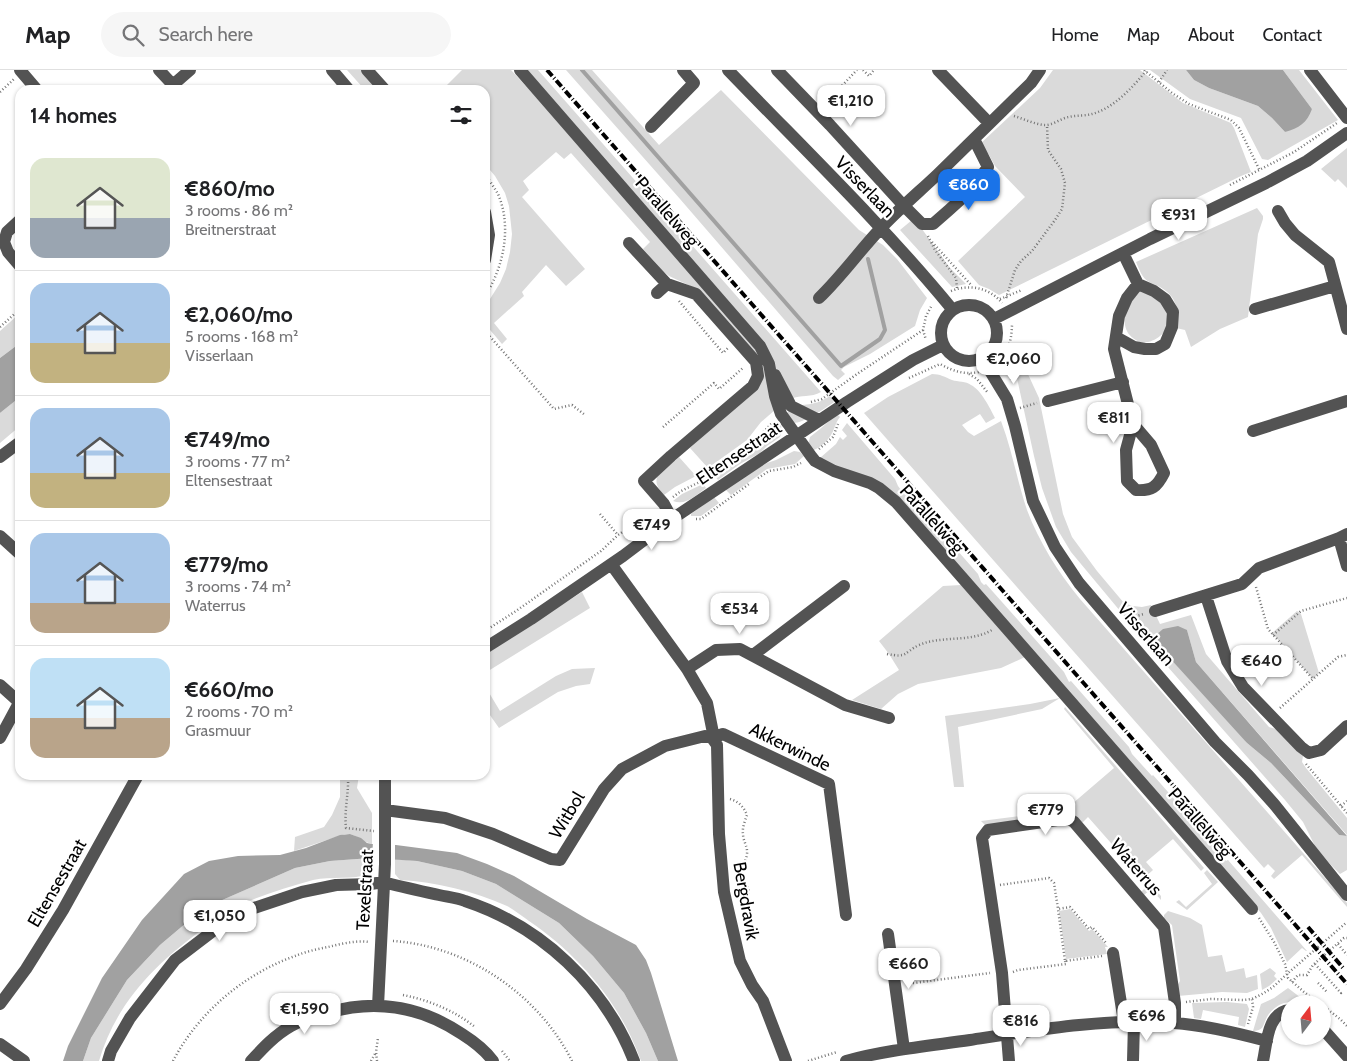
<!DOCTYPE html>
<html lang="en">
<head>
<meta charset="utf-8">
<style>
  :root { --surface:#fff; --page:#f6f6f6; --text:#202124; --muted:#757577; --line:#e0e0e0; --accent:#1a73e8 }
  body { margin:0; font-family:Cabin,sans-serif; background:var(--page); color:var(--text); height:100vh; display:flex; flex-direction:column; font-size:19px; white-space:nowrap }
  * { box-sizing:border-box; margin:0 }
  p { font-size:16px; color:var(--muted) }
  .icon { flex:none; width:28px; height:28px; fill:none; stroke:currentColor; stroke-width:2; stroke-linecap:round; stroke-linejoin:round }
  .map { position:relative; flex:1; overflow:hidden }
  .side { position:absolute; left:15px; top:15px; width:475px; height:695px; display:flex; flex-direction:column; background:var(--surface); border-radius:15px; box-shadow:0 1px 4px #0004 }
  .side>* { flex:none }
  .needle { width:32px; rotate:16deg }
  .fabs { position:absolute; left:1281px; top:925px; display:grid; gap:10px }
  .fabs a { display:grid; place-items:center; width:50px; height:50px; border-radius:50%; background:var(--surface); box-shadow:0 1px 4px #0004; font-size:25px }
  .price { position:absolute; translate:-50% -42px; padding:0 11px; border-radius:10px; background:#fff; color:#222; font-size:16px; line-height:32px; filter:drop-shadow(0 1px 2px #0008) }
  .price::after { content:''; position:absolute; left:50%; top:30px; width:15px; height:11px; margin-left:-8px; background:inherit; clip-path:polygon(0 0,100% 0,50% 100%) }
  .price.current { background:var(--accent); color:#fff }
  ul { padding:0; list-style:none }
  li { display:flex; align-items:center; gap:15px; height:125px; padding:0 15px }
  li+li { border-top:1px solid var(--line) }
  li span { display:grid; place-items:center; flex:none; width:140px; height:100px; border-radius:15px; color:#555 }
  li>.icon { margin-inline-start:auto }
  span .icon { width:60px; height:60px; fill:#fffc; stroke-width:1 }
  li b { font-size:21px }
  h2 { display:flex; justify-content:space-between; align-items:center; height:60px; padding:0 15px; font-size:21px }
  header { display:flex; align-items:center; gap:30px; box-sizing:border-box; height:70px; padding:0 25px; background:var(--surface); border-bottom:1px solid var(--line) }
  header strong { font-size:24px }
  nav { display:flex; gap:28px; margin-inline-start:auto; font-size:18px }
  .search { width:350px; height:45px; background:var(--page); display:flex; align-items:center; gap:12px; box-sizing:border-box; padding:0 18px; border-radius:28px; color:var(--muted); font-size:19px }
  .map>svg:first-child { display:block }
  .green { fill:#dadada }
  .water { fill:#a1a1a1 }
  .pier { fill:#fff }
  .lines { fill:none; stroke-linecap:round; stroke-linejoin:round }
  .stream { stroke:#a1a1a1; stroke-width:4 }
  .path { stroke:#757575; stroke-width:2.5; stroke-dasharray:1 2.5; stroke-linecap:butt }
  .minor { stroke:#535353; stroke-width:12 }
  .rail { stroke:#000; stroke-width:4; stroke-dasharray:8 2.5 1 2.5; stroke-linecap:butt }
  .labels { text-anchor:middle; stroke-width:4.5; stroke-linejoin:round; paint-order:stroke }
  .street-label { font-size:18px; fill:#000; stroke:#fff }
</style>
</head>
<body>
<header>
<strong>Map</strong>
<div class="search"><svg class="icon" aria-label="search" viewBox="0 0 24 24"><circle cx="10" cy="10" r="6"/><path d="M15 15l6 6"/></svg>Search here</div>
<nav><a>Home</a><a>Map</a><a>About</a><a>Contact</a></nav>
</header>
<div class="map">
<svg width="1347" height="991" viewBox="0 0 1347 991">
  <rect width="100%" height="100%" fill="#fff"/>
  <!-- green -->
  <path class="green" d="M347 0H361L378 20H365Z
    M462 0H511L576 70 759 280 775 340 761 352 747 370 708 398 690 378 762 305 699 220 669 206 664 202 643 179 650 172 571 83 564 89 556 82 523 111 529 120 522 127 585 199 566 216 546 195 522 222 524 226 494 253 507 269 502 274 485 254V237L500 213 506 199 510 182 512 164 509 136 505 123 495 106 485 94V20H442Z
    M524 0H538L821 322C811 328 801 324 791 329L775 298Z
    M566 0H592L659 75 721 20 859 160 883 175 897 189 927 228 920 240 915 256 870 284 844 297 841 300 845 304 838 310 833 306 680 129Z
    M1053 0H1140L1183 33 1231 53 1234 58 1251 102 1241 106 999 225 989 219 979 215 958 191 1025 127 995 96 989 85 980 74 1040 18Z
    M1150 0H1186L1194 10 1209 18 1258 36 1272 48 1285 62 1312 39 1283 0H1299L1338 50 1268 90 1262 89 1241 48 1190 29Z
    M1347 78V118L1338 109 1335 112 1321 99Z
    M1257 138 1263 146V149L1258 164 1248 247 1220 259 1191 277 1185 260 1176 258C1178 240 1178 227 1160 217 1157 215 1152 214 1149 212 1142 208 1139 199 1136 192Z
    M912 150 922 159 950 198 966 214 952 217 900 160Z
    M1139 221C1143 221 1147 221 1150 223 1156 226 1164 235 1166 240 1167 243 1169 248 1169 251 1168 263 1152 275 1140 272 1136 271 1130 266 1128 263 1119 248 1130 233 1139 221Z
    M20 243V273L0 288V261Z
    M1014 274 1039 328 1063 444 1072 467 1097 501 1124 533 1133 536 1142 537 1151 535 1160 554 1191 545 1206 584 1269 657 1279 660 1303 686 1302 692 1306 698 1347 748V765L1196 592 1187 560 1163 559 1247 673 1271 693 1339 765 1347 766V800L1340 804 1330 794 1315 776 1303 752 1285 730 1145 571 1071 482 1056 457 1042 418 1034 386 1011 281Z
    M932 304C940 304 945 307 952 310 958 312 966 311 971 315 981 320 990 338 995 348L986 353 980 344 962 355 968 362 974 366 1001 351C1012 380 1017 410 1027 440 1039 472 1058 502 1080 529L1347 833V837L1302 785 1274 809 1271 806 1275 801 1268 794 1264 798 864 343 888 327Z
    M830 326 834 332C824 339 804 353 793 353L786 345C792 333 804 336 815 333 820 332 825 329 830 326Z
    M20 327V356L0 373V343Z
    M837 344 840 347C835 353 835 359 831 365 827 372 819 378 812 381L808 375 810 367 820 359Z
    M847 353 895 409 898 416 904 424 906 422 978 504 981 512 984 515 986 514 1064 602 1069 612 1071 611 1129 677 1132 684 1152 706 1153 705 1214 774 1216 780 1226 791 1228 790 1307 881H1306L1302 878 1287 892 1271 858 1261 843 902 432 830 395 820 388 836 374 840 367 843 370 847 366 842 360Z
    M778 355H781L782 361 780 367 767 376 760 383 740 394 718 410 715 406 753 378 771 360Z
    M794 381 800 382 804 386 795 394 767 399 731 425 725 419 767 393 776 390Z
    M679 387 696 406 675 417 664 425C659 419 655 415 657 407Z
    M703 414 706 418C696 425 686 436 673 431L682 424Z
    M714 427 719 433 701 446H691V444Z
    M961 515 1025 587 1001 598 918 614 898 624 881 639 852 630 899 600 889 584 879 571 943 516Z
    M582 522 590 538 485 603V584Z
    M1297 541 1301 544 1319 603 1313 609 1272 563Z
    M595 598 590 614 576 616 558 622 499 658 485 638V616L500 641 556 606 572 599Z
    M1060 628 1042 639 958 657 964 717H954L945 646 1030 634Z
    M1065 637 1204 798 1201 801 1173 769 1146 792 1153 800 1144 808 1161 826V830L1151 819 1144 825 1141 822 1148 815 1088 747 1081 754 986 756 981 751 1065 740 1114 698 1064 639Z
    M340 705H359L357 718 372 743V774C362 772 356 763 345 764L294 781 295 767 324 757 332 745 340 727Z
    M371 788 372 795 370 804C352 810 332 806 313 810 288 817 261 825 238 836 225 842 214 851 203 859 155 894 116 933 99 991H83L91 968 127 910 160 875 192 848 220 831 295 798 330 791Z
    M395 789 417 791 462 801 496 814 559 853 593 886 624 923 646 963 658 991H641C621 934 579 885 529 851 522 846 514 840 507 836 474 821 436 812 400 810L395 804Z
    M1207 800 1218 812 1187 840 1176 832 1179 830 1186 837 1212 814 1204 803Z
    M1070 839 1089 861 1092 859 1108 877H1105L1107 884 1066 889 1059 841Z
    M1168 841 1190 848 1202 855 1208 887 1222 885 1226 902 1244 898 1246 908 1257 905 1258 919 1247 923 1222 922 1178 926 1177 916 1180 911 1172 855 1164 848V845Z
    M1270 898 1276 903 1274 906 1277 909 1269 916 1262 920 1260 904Z
    M1288 918 1309 934C1301 934 1292 931 1284 933 1277 935 1269 942 1266 949 1263 956 1263 961 1253 961L1261 934 1274 928Z
    M1227 932 1247 934 1249 939 1245 957 1238 955 1239 947 1203 940 1201 949 1194 948 1192 933Z
    M1171 936 1170 944 1166 947 1126 948V942Z"/>
  <!-- water -->
  <path class="water" d="M1186 0H1283L1312 39C1307 53 1299 58 1285 62L1272 48 1258 36 1209 18 1194 10Z
    M20 273V327L0 343V288Z
    M1178 556 1187 560 1196 592 1347 766 1339 765 1271 693 1247 673 1157 574 1156 565 1163 559Z
    M350 764 361 768 367 773 372 774 396 775 457 783 487 794 514 806 587 849 636 875 646 890 651 903 678 991H658L646 963 624 923 593 886 559 853 496 814 462 801 417 791 371 788 330 791 295 798 220 831 192 848 160 875 127 910 91 968 83 991H63L68 976 102 908 142 850 184 804 209 791 238 786 280 785 306 778 340 765Z"/>
  <!-- pier -->
  <path class="pier" d="M373 771 395 772V792L372 791Z"/>
  <g class="lines">
    <!-- stream -->
    <path class="stream" d="M582 0 841 296 880 269 885 260 868 189"/>
    <!-- path -->
    <path class="path" d="M863 0 869 6 874 0
      M1144 0 1172 23 1189 34 1231 50 1239 58 1260 101
      M1159 12 1167 0
      M0 22 14 9
      M821 30 831 20 834 24
      M830 38 839 29 834 24 857 0
      M1014 46C1024 49 1034 54 1044 55 1052 56 1061 48 1069 47 1077 45 1085 46 1092 44 1114 38 1132 18 1146 1
      M485 104C489 110 494 117 498 124 512 156 504 197 485 226
      M1230 115 1294 82 1337 53
      M928 166 935 180 956 208 957 218
      M932 172 972 216
      M951 221C969 214 989 217 1002 233
      M1006 228 1015 200 1021 191 1032 181 1055 150 1062 139 1065 113 1061 99 1048 80 1047 55
      M1000 229 1022 220
      M679 231 723 283 728 278
      M0 257 20 239
      M923 260 926 270
      M485 261 554 339 572 335 585 345
      M1007 281 1009 302 1012 312
      M999 292C1009 281 1012 268 1012 253
      M969 304 977 309 988 323
      M909 308 940 294C953 301 964 305 979 302
      M811 332 822 329 857 304 923 260 926 246 932 235
      M1020 338 1037 333
      M663 357 714 313 719 319 744 297
      M819 379 833 367 838 354
      M758 408 769 401 793 397 801 393
      M673 427 681 421 708 408 751 375 772 353
      M600 444 618 465
      M696 449H701L749 414
      M1256 517 1268 559 1313 609
      M1125 549 1144 544
      M485 561 516 541 601 481 618 465 655 440
      M1273 565 1301 541 1347 528
      M887 584C908 588 903 583 919 575 943 565 970 573 992 560
      M1280 638 1338 587 1347 585
      M1306 694 1347 743
      M348 705C349 723 344 740 346 758L374 761
      M730 729C738 731 744 737 747 745 745 751 742 758 743 764 743 771 748 777 747 784 746 791 742 796 743 804 745 818 755 818 743 833L739 834
      M1341 736 1347 731
      M1000 815 1049 808 1054 813 1058 839
      M1259 848 1274 872 1285 894 1288 908 1304 922 1320 934
      M393 871C468 876 539 925 572 991
      M1338 874 1347 885
      M1102 886 1065 891 1058 839 1070 837 1089 859 1092 857 1107 874
      M1315 894 1341 923 1342 921
      M1013 902 1018 900 1066 894 1065 891
      M1292 912 1298 905H1307L1313 895 1344 868H1347
      M1318 913 1327 922
      M906 914 990 903
      M403 925C429 930 455 941 475 957
      M1186 932 1211 929 1243 930 1252 929 1264 923 1273 917 1287 904 1347 852
      M1322 935 1340 949 1347 956
      M1134 938 1163 935
      M1248 954 1253 937 1252 929
      M502 981 510 991
      M173 991C198 943 244 904 295 886 305 882 317 879 328 877 341 874 356 870 369 872
      M371 991 376 982
      M377 991 376 982 378 968
      M808 991 837 982"/>
    <!-- minor -->
    <path class="minor" d="M20 0 37 20
      M159 0 173 15
      M332 0 349 20
      M367 0 385 20
      M520 0 760 276 769 294 775 326 781 344 811 386 815 391 834 401 870 413 879 418 896 432 1252 839
      M728 0C804 79 883 155 952 239
      M777 0 830 55 903 135 922 154H933L949 140 971 120 988 97 974 69
      M938 0 989 53
      M1310 0 1347 48
      M167 20 190 0
      M651 57 694 13 683 0
      M1278 141 1285 153 1295 165 1329 192 1347 259
      M485 142 489 165 485 190
      M20 150 7 162 4 172 8 182 20 196
      M629 173 667 214 696 224 756 292 758 306 753 316 671 386 644 411 664 434 672 449
      M1123 183 1138 214 1127 228 1119 246 1114 279 1133 354 1126 380 1127 411 1136 420C1152 421 1157 417 1164 403L1151 375 1133 354
      M657 223 667 214
      M819 228C842 206 860 180 882 157 900 138 919 122 938 104 969 74 1000 43 1031 13L1040 0
      M941 263a28 28 0 1 1 56 0a28 28 0 1 1-56 0Z
      M1255 239 1335 216
      M994 249 1150 169 1266 113 1307 91 1347 63
      M1116 267 1134 277 1145 279H1156L1165 274 1172 257 1173 242 1165 229 1154 221 1138 214
      M982 288 1007 329 1015 356 1033 431 1055 477 1079 513 1215 672 1248 705 1274 734 1347 825
      M775 305 791 336 819 350
      M1048 331 1123 312
      M1253 361 1347 331
      M0 387 20 372
      M1347 464 1339 468 1347 496
      M0 466 20 484
      M611 494 687 599 716 580 740 579 845 635 889 648
      M1206 526 1227 591 1243 617 1301 677 1309 683 1321 680 1347 656
      M1155 541 1242 514 1259 498 1339 468
      M485 578 531 549 623 486 672 449 847 332 913 290 943 275
      M753 585 844 516
      M687 599 707 633 713 663 712 668 723 664 829 714 846 845
      M0 615 19 632
      M0 668 20 631
      M385 740 445 748 493 764 551 789 560 790 604 719 622 699 665 676 705 666 712 668 717 675 719 764 724 822 740 891 752 915 763 931 786 991
      M888 864 904 979
      M1113 883 1124 952
      M0 934 26 899 63 840 138 705
      M378 936 385 794V705
      M1322 958 1347 986
      M0 974 24 991
      M108 991 111 981 130 948 175 890 213 861 254 838 302 822 336 815 371 814 383 812C402 817 421 821 439 825 448 827 457 828 465 831 541 856 605 916 634 991
      M251 991C263 978 275 965 291 956 302 950 315 946 327 943 374 929 420 936 462 964 473 971 485 980 493 991
      M846 991C886 980 928 976 970 970 1036 960 1106 948 1174 953 1205 955 1237 963 1267 971
      M1009 991 1002 903 982 768 988 760 1064 749H1069L1074 752 1164 857 1175 933V953
      M1133 991 1134 952
      M1263 991C1267 973 1267 942 1290 940"/>
    <!-- rail -->
    <path class="rail" d="M547 0 1347 914
      M1308 857 1344 899"/>
  </g>
  <g class="labels">
    <!-- street labels -->
    <g class="street-label">
      <text transform="translate(865 117) rotate(46)" y="6">Visserlaan</text>
      <text transform="translate(667 142) rotate(49)" y="6">Parallelweg</text>
      <text transform="translate(739 383) rotate(-34)" y="6">Eltensestraat</text>
      <text transform="translate(932 449) rotate(48)" y="6">Parallelweg</text>
      <text transform="translate(1146 564) rotate(49)" y="6">Visserlaan</text>
      <text transform="translate(790 677) rotate(26)" y="6">Akkerwinde</text>
      <text transform="translate(567 745) rotate(-59)" y="6">Witbol</text>
      <text transform="translate(1200 753) rotate(49)" y="6">Parallelweg</text>
      <text transform="translate(1136 797) rotate(49)" y="6">Waterrus</text>
      <text transform="translate(57 813) rotate(-60)" y="6">Eltensestraat</text>
      <text transform="translate(365 820) rotate(-87)" y="6">Texelstraat</text>
      <text transform="translate(746 831) rotate(80)" y="6">Bergdravik</text>
    </g>
  </g>
</svg>
<div class="fabs">
<a><svg class="needle" viewBox="-14 -14 28 28"><path d="M0-13l5 13h-10z" fill="#e53935"/><path d="M0 13l5-13h-10z" fill="#757577"/></svg></a>
</div>
<b class="price" style="left:851px;top:57px">€1,210</b>
<b class="price current" style="left:969px;top:141px">€860</b>
<b class="price" style="left:1179px;top:171px">€931</b>
<b class="price" style="left:1014px;top:315px">€2,060</b>
<b class="price" style="left:1114px;top:374px">€811</b>
<b class="price" style="left:652px;top:481px">€749</b>
<b class="price" style="left:740px;top:565px">€534</b>
<b class="price" style="left:1262px;top:617px">€640</b>
<b class="price" style="left:1046px;top:766px">€779</b>
<b class="price" style="left:220px;top:872px">€1,050</b>
<b class="price" style="left:909px;top:920px">€660</b>
<b class="price" style="left:305px;top:965px">€1,590</b>
<b class="price" style="left:1147px;top:972px">€696</b>
<b class="price" style="left:1021px;top:977px">€816</b>
<section class="side">
<h2>14 homes<svg class="icon" aria-label="filters" viewBox="0 0 24 24"><path d="M4 7h16M4 17h16"/><circle cx="9" cy="7" r="2"/><circle cx="15" cy="17" r="2"/></svg></h2>
<ul>
<li><span style="background:linear-gradient(#dfe7d0 60%,#9aa5b1 0)"><svg class="icon" aria-label="home" viewBox="0 0 24 24"><path d="M3 11l9-7 9 7M6 9v11h12V9"/></svg></span><div><b>€860/mo</b><p>3 rooms · 86 m²</p><p>Breitnerstraat</p></div></li>
<li><span style="background:linear-gradient(#a9c7e8 60%,#c2b280 0)"><svg class="icon" aria-label="home" viewBox="0 0 24 24"><path d="M3 11l9-7 9 7M6 9v11h12V9"/></svg></span><div><b>€2,060/mo</b><p>5 rooms · 168 m²</p><p>Visserlaan</p></div></li>
<li><span style="background:linear-gradient(#a9c7e8 65%,#c2b280 0)"><svg class="icon" aria-label="home" viewBox="0 0 24 24"><path d="M3 11l9-7 9 7M6 9v11h12V9"/></svg></span><div><b>€749/mo</b><p>3 rooms · 77 m²</p><p>Eltensestraat</p></div></li>
<li><span style="background:linear-gradient(#a9c7e8 70%,#b9a48a 0)"><svg class="icon" aria-label="home" viewBox="0 0 24 24"><path d="M3 11l9-7 9 7M6 9v11h12V9"/></svg></span><div><b>€779/mo</b><p>3 rooms · 74 m²</p><p>Waterrus</p></div></li>
<li><span style="background:linear-gradient(#bfe0f5 60%,#b9a48a 0)"><svg class="icon" aria-label="home" viewBox="0 0 24 24"><path d="M3 11l9-7 9 7M6 9v11h12V9"/></svg></span><div><b>€660/mo</b><p>2 rooms · 70 m²</p><p>Grasmuur</p></div></li>
</ul>
</section>
</div>
</body>
</html>
